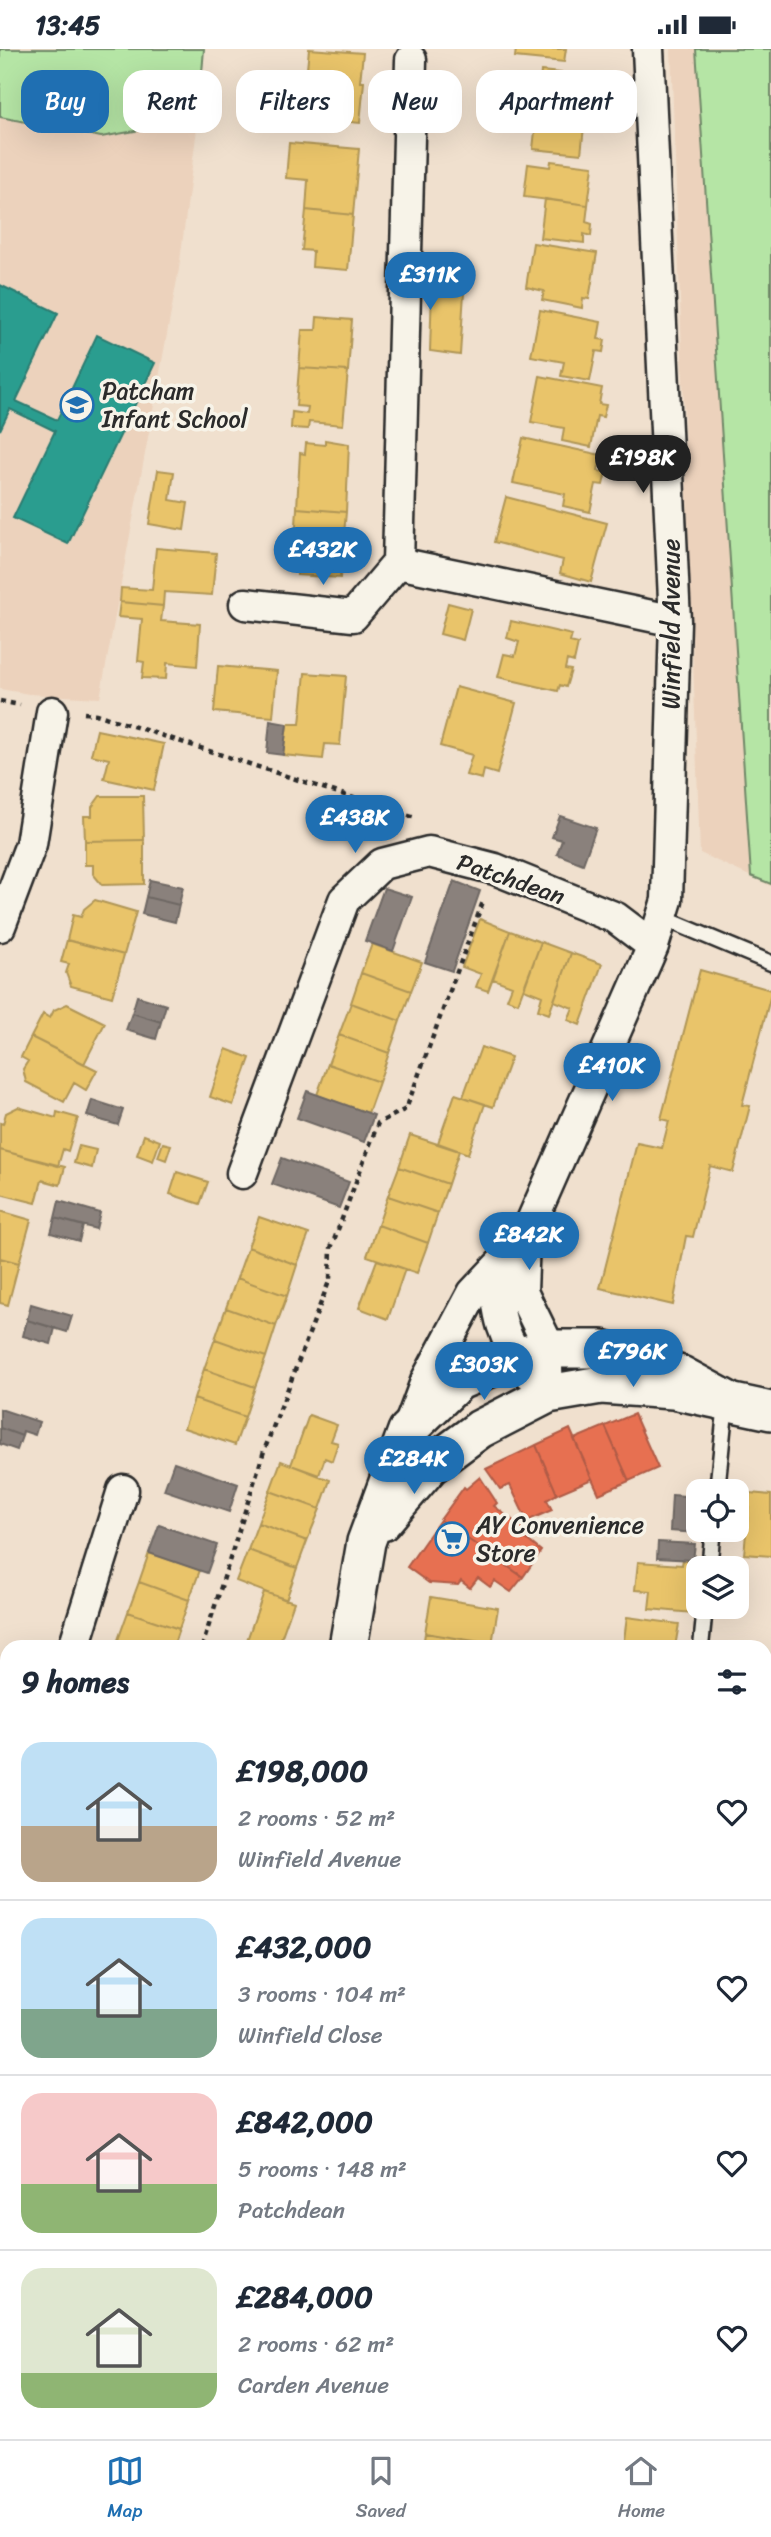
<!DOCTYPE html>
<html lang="en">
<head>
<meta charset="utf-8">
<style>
  :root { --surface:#fff; --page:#f2f2f3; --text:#1f2937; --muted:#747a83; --line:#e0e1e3; --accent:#1f6fb2 }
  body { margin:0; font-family:Sriracha,sans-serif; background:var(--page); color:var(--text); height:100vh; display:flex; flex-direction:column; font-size:26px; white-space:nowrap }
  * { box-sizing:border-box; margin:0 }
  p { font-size:23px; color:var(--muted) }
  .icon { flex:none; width:38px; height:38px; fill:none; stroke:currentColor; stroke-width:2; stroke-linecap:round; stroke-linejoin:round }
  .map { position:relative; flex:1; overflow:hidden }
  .sheet { position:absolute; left:0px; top:1591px; width:772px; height:800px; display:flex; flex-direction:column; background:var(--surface); border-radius:21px 21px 0 0; box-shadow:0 7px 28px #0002 }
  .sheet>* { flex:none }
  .guide { position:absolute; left:21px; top:21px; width:730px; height:63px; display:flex; gap:14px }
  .buttons { position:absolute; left:686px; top:1430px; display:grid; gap:14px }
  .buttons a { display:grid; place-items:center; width:63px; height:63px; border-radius:14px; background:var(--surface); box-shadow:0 7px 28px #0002; font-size:35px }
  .price { position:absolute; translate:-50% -60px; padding:0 16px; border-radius:24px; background:var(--accent); color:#fff; font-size:23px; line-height:46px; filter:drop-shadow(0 2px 4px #0008) }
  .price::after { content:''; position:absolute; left:50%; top:42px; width:21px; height:16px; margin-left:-10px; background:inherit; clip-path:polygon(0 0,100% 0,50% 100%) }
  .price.active { background:#222; color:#fff }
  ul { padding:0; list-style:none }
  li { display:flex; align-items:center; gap:21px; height:175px; padding:0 21px }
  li+li { border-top:2px solid var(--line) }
  li span { display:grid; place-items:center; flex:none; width:196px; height:140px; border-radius:21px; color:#555 }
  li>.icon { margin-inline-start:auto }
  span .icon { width:84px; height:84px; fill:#fffc; stroke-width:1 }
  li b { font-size:30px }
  h2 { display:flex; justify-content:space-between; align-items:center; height:84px; padding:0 21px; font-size:30px }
  .tag { padding:0 24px; border-radius:21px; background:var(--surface); box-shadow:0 7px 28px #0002; font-size:24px; line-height:63px }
  .tag.active { background:var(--accent); color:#fff }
  .status { display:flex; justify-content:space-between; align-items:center; height:49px; padding:0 35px; background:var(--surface); direction:ltr }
  .status svg { height:19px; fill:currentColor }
  .menu { display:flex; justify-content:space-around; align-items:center; height:98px; border-top:2px solid var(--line); background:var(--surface); font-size:19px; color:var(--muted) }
  .menu a { display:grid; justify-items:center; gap:4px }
  .menu .active { color:var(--accent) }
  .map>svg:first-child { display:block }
  .built { fill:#ecd2bc }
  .green { fill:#b5e5a5; stroke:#708868; stroke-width:2 }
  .homes { fill:#e9c46a; stroke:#b09657; stroke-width:2 }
  .shops { fill:#e76f51; stroke:#af5b46; stroke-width:2 }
  .schools { fill:#2a9d8f; stroke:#2a7b71; stroke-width:2 }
  .industry { fill:#8a817c; stroke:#6e6764; stroke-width:2 }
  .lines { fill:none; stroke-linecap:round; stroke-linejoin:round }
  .service-casing { stroke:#2b2b2b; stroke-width:19 }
  .minor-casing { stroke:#2b2b2b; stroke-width:35 }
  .tertiary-casing { stroke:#2b2b2b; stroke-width:42 }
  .path { stroke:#2b2b2b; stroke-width:4.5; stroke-dasharray:5 5; stroke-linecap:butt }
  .service { stroke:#f7f3e8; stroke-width:14 }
  .minor { stroke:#f7f3e8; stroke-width:30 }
  .tertiary { stroke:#f7f3e8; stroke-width:37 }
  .labels { text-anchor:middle; stroke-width:7; stroke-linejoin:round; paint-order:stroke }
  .poi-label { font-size:24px; fill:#2b2b2b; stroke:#f7f3e8; text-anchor:start }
  .street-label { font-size:24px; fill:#2b2b2b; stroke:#f7f3e8 }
</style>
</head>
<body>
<div class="status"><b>13:45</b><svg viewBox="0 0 49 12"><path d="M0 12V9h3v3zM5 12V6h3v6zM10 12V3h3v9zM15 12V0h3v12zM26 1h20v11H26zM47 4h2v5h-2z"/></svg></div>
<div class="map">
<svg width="771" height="2390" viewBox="0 0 771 2390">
  <rect width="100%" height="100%" fill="#f0e0ce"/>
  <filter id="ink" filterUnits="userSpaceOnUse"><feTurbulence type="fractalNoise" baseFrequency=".0143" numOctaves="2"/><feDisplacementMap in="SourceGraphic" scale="14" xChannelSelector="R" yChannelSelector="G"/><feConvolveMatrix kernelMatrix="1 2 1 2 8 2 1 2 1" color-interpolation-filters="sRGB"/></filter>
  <g filter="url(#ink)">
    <!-- built -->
    <path class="built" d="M671 0H771V837L700 804Z
      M0 68 101 88 198 71 179 220 100 649 29 645 0 640Z"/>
    <!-- green -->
    <path class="green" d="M0 0H204L198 71 101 88 0 68Z
      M696 0H771V835L751 827Z"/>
    <!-- homes -->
    <path class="homes" d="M309 0 363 4 360 33H364L360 74 311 69 316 21 307 20Z
      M516 0H566L564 13 515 8Z
      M541 22 589 27 585 69 537 64Z
      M537 64 585 69 581 105 533 100Z
      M289 94 359 100 353 166 306 161 308 131 286 129Z
      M551 112 593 117 588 156 524 148 528 115 550 118Z
      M545 150 588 156 586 173 592 175 591 187 584 185V194L540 189Z
      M306 161 353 166 348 221 312 218 313 202 302 201Z
      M533 194 597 204 589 250 583 249 582 259 542 251 544 242 526 238Z
      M432 240 464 244 460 306 430 302Z
      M540 261 601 273 598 290 605 291 603 303 596 302 590 332 561 327 564 313 531 307Z
      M317 268 352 271 348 322 299 319 302 281H316Z
      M299 319 348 322 343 376 309 373 308 380 291 379 292 363 307 365 308 358 296 357Z
      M540 327 602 339 599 355 606 356 603 368 597 367 591 398 562 392 564 379 531 373Z
      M523 389 601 406 598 422 606 423 603 436 596 435 590 463 563 457 565 445 513 434Z
      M325 391 349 395 346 463 297 459 300 404 305 405 306 394 325 396Z
      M158 421 174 423 170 451 188 454 184 481 149 475Z
      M506 448 607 474 591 533 560 524 563 511 494 493Z
      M297 459 346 463 340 529 297 526V512L294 511Z
      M156 499 216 504 212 546 164 543 163 557 120 553 121 539 152 541Z
      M120 553 163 557 161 572 200 575 197 617 167 614 166 630 142 629 144 613 138 612 142 570 118 568Z
      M448 554 471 560 463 591 440 585Z
      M511 572 572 586 570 593 578 595 574 613 567 611 565 620 571 621 566 638 560 636 558 642 498 628 504 605 515 607 519 593 507 589Z
      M218 617 277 622 273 668 214 663Z
      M305 624 346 627 340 696 325 695 323 710 283 706 287 675H300Z
      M456 638 516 654 497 725 484 721 482 730 466 726 472 706 440 697Z
      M97 681 164 695 154 741 104 730 109 710 91 706Z
      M100 747H143L144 791 85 792 84 767H92V758Z
      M144 791V835L102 836 93 825V816H85V792Z
      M95 851 136 863 124 906 67 891 73 866 81 868 84 860Z
      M480 870 510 882 488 942 476 938 481 925 462 918Z
      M510 882 541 893 518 954 507 950 512 937 493 930Z
      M67 891 124 906 112 948 71 937 66 924 69 915 61 913Z
      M541 893 571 904 549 965 538 961 542 947 524 940Z
      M372 895 422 913 411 942 361 924Z
      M571 904 602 915 580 976 568 971 573 959 554 952Z
      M700 921 771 941V945L742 1056 750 1057 733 1123 710 1117 693 1188 686 1187 673 1256 600 1239 637 1094 662 1099 669 1072 661 1070Z
      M361 924 411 942 400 972 351 954Z
      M351 954 400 972 389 1004 339 986Z
      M67 955 105 974 84 1015 31 988 43 965 50 969 54 961Z
      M339 986 389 1004 379 1033 328 1015Z
      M31 988 97 1021 86 1041 74 1034 64 1053 26 1033 23 1020 28 1012 21 1008Z
      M481 998 511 1008 493 1058 463 1048Z
      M226 1000 250 1009 233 1056 210 1048Z
      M328 1015 379 1033 368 1064 317 1046Z
      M455 1045 485 1055 468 1105 438 1094Z
      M18 1058 56 1069 57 1063 78 1069 68 1102 63 1100 58 1117 0 1101V1074L3 1075 6 1064Z
      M144 1086 160 1092 153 1112 137 1106Z
      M410 1086 459 1102 448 1135 399 1118Z
      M163 1094 171 1096 166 1111 158 1108Z
      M79 1097 96 1101 92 1119 74 1114Z
      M0 1101 65 1118 60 1136 42 1131 36 1154 0 1145Z
      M399 1118 448 1135 438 1164 388 1147Z
      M177 1123 208 1133 200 1155 170 1145Z
      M388 1147 438 1164 428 1194 378 1176Z
      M0 1162 31 1171 19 1214 0 1209Z
      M259 1168 309 1185 297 1216 248 1198Z
      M378 1176 428 1194 417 1224 367 1207Z
      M248 1198 297 1216 287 1247 237 1229Z
      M0 1209 19 1214 8 1256 0 1254Z
      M377 1211 405 1220 388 1270 359 1259Z
      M237 1229 287 1247 276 1277 226 1259Z
      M226 1259 276 1277 266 1308 215 1290Z
      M215 1290 266 1308 255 1338 204 1320Z
      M204 1320 255 1338 245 1368 194 1350Z
      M194 1350 245 1368 235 1396 184 1379Z
      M309 1366 337 1376 331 1392 338 1394 332 1412 325 1409 319 1426 291 1416Z
      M281 1412 330 1431 320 1460 270 1442Z
      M270 1442 320 1460 307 1492 258 1474Z
      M750 1444 771 1446V1507L744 1505Z
      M258 1474 307 1492 297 1519 248 1501Z
      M248 1501 297 1519 286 1551 236 1532Z
      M149 1504 200 1521 189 1551 139 1533Z
      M683 1510 693 1511V1516L697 1517 693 1564 649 1560 651 1542 635 1541 638 1513 682 1516Z
      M139 1533 189 1551 179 1580 128 1563Z
      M264 1543 294 1553 278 1598H257L246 1594Z
      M431 1548 498 1559 492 1595 425 1584Z
      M128 1563 179 1580 173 1598H136L118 1591Z
      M627 1568 679 1575 675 1598H623Z
      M425 1584 475 1592 474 1598H423Z
      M0 1806 7 1809V1860L2 1871 0 1870Z
      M6 2185H7V2232L0 2227V2221L5 2213 0 2210V2195Z
      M0 2248 7 2253V2297L0 2293Z
      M765 2283 771 2285V2325L765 2323Z
      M765 2323 771 2325V2364L765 2362 768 2346 765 2344Z
      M765 2376 771 2379V2390H737L740 2384 750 2388 752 2384H765Z
      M135 2384H173L182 2390H130Z
      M173 2384H205L211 2388 209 2390H182Z"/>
    <!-- shops -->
    <path class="shops" d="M634 1365 658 1419 629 1432 605 1377Z
      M605 1377 629 1432 599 1445 574 1390Z
      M570 1380 592 1430 557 1445 536 1396Z
      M536 1396 557 1445 547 1451 552 1461 527 1472 510 1436 500 1440 486 1420Z
      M480 1428 497 1454 494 1457 529 1484 525 1489 541 1502 523 1528 440 1471 464 1438 466 1440Z
      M440 1471 523 1528 511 1543 495 1532 490 1538 478 1529 470 1539 461 1532 458 1536 429 1534 407 1518Z"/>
    <!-- schools -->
    <path class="schools" d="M0 236 58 264 16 352 57 371 97 286 155 314 68 495 13 469 55 382 10 360 0 381Z"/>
    <!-- industry -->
    <path class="industry" d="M270 672 287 675 283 706 267 704Z
      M560 767 596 779 583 815 557 805 562 791 552 788Z
      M150 831 183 838 179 856 146 848Z
      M454 832 480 842 452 922 425 913Z
      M384 839 412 848 393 902 365 892Z
      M146 848 179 856 175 873 142 865Z
      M137 947 166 956 161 973 132 964Z
      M132 964 161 973 156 990 126 981Z
      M307 1042 374 1066 364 1093 297 1069Z
      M92 1051 123 1061 118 1076 87 1067Z
      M282 1109 349 1133 339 1159 272 1135Z
      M59 1152 100 1164 96 1180 55 1169Z
      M55 1169 83 1177 79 1192 51 1184Z
      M31 1255 72 1267 67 1283 27 1271Z
      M27 1271 55 1279 51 1295 23 1287Z
      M0 1360 39 1373 35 1386 23 1382 22 1387 0 1379Z
      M0 1379 22 1387 17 1401 0 1395Z
      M174 1413 238 1435 229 1463 164 1441Z
      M672 1446 698 1448 697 1484 670 1482Z
      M159 1476 217 1496 207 1524 149 1504Z
      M658 1493 695 1495 693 1511 657 1509Z"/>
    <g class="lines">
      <defs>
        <path id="service" d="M661 868 771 914
          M717 1442 726 1353
          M709 1519 713 1480
          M701 1598 705 1558"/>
        <path id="minor" d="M398 514 411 11
          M398 514 675 572
          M245 555 353 567 398 514
          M0 877 31 795 52 663
          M242 1124 344 851 382 815 429 803 495 820 616 869 653 897
          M524 1190 522 1243 546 1292 548 1345
          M496 1222C496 1264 502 1291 530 1325
          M409 1378 427 1330 473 1244 524 1190 653 897 667 851 675 572 648 0
          M74 1598 123 1441"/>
        <path id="tertiary" d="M382 1473 430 1417 480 1380 548 1345 601 1336 673 1341 771 1362
          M348 1598 366 1493 407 1382 459 1332 517 1308 547 1300H602L681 1326 727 1351
          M39 2390 44 2384"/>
      </defs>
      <!-- service casing -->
      <use href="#service" class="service-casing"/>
      <!-- minor casing -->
      <use href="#minor" class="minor-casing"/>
      <!-- tertiary casing -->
      <use href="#tertiary" class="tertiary-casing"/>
      <!-- path -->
      <path class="path" d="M0 652 20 656
        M84 664 96 665 415 769
        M202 1598 264 1402 330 1230 331 1199 378 1074 406 1060 484 850"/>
      <!-- service -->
      <use href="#service" class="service"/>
      <!-- minor -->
      <use href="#minor" class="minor"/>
      <!-- tertiary -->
      <use href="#tertiary" class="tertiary"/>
    </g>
  </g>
  <!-- icons -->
  <defs>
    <symbol id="school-ring" viewBox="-11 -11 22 22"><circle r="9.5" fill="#f7f3e8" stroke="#1f6fb2" stroke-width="1.5"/><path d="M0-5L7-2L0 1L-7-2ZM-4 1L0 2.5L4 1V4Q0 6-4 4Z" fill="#1f6fb2"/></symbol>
    <symbol id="supermarket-ring" viewBox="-11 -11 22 22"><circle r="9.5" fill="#f7f3e8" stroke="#1f6fb2" stroke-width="1.5"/><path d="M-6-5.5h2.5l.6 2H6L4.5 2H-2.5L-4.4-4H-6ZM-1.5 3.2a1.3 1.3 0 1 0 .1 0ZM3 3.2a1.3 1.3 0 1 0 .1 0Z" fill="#1f6fb2"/></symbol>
  </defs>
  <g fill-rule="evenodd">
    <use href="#school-ring" x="58" y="337" width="38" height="38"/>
    <use href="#supermarket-ring" x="433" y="1471" width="38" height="38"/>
  </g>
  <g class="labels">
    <!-- poi labels -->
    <g class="poi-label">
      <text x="102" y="350">Patcham<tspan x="102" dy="28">Infant School</tspan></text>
      <text x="476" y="1484">AY Convenience<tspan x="476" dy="28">Store</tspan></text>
    </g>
    <!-- street labels -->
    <g class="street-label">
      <text transform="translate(671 575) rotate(-90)" y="8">Winfield Avenue</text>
      <text transform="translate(511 830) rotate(19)" y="8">Patchdean</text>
    </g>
  </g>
</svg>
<div class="buttons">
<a><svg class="icon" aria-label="locate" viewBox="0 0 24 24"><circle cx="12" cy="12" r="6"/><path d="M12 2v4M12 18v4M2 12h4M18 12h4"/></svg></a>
<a><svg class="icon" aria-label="layers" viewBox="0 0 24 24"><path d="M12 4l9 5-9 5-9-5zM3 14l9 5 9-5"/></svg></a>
</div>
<b class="price" style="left:430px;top:263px">£311K</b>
<b class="price active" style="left:643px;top:446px">£198K</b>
<b class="price" style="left:323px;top:538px">£432K</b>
<b class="price" style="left:355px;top:806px">£438K</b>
<b class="price" style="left:612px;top:1054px">£410K</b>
<b class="price" style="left:529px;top:1223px">£842K</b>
<b class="price" style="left:633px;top:1340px">£796K</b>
<b class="price" style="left:484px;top:1353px">£303K</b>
<b class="price" style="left:414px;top:1447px">£284K</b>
<div class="guide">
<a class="tag active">Buy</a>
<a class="tag">Rent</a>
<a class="tag">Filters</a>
<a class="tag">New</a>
<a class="tag">Apartment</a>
</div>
<section class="sheet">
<h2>9 homes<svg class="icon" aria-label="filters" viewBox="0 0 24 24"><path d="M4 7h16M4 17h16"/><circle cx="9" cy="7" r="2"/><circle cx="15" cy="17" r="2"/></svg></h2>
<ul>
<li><span style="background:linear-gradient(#bfe0f5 60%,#b9a48a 0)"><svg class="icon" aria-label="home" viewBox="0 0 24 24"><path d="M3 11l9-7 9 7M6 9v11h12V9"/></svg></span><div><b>£198,000</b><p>2 rooms · 52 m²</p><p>Winfield Avenue</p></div><svg class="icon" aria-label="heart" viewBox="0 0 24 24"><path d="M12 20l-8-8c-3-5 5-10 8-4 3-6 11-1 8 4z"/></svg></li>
<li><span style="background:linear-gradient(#bfe0f5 65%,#7fa58c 0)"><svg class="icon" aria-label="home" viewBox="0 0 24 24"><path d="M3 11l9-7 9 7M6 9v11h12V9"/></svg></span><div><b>£432,000</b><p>3 rooms · 104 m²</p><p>Winfield Close</p></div><svg class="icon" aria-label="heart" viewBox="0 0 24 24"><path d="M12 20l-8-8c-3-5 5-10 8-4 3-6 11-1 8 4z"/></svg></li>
<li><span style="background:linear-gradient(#f6c9c9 65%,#8fb573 0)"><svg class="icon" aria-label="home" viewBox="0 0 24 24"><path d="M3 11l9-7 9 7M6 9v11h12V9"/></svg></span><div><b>£842,000</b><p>5 rooms · 148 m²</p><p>Patchdean</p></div><svg class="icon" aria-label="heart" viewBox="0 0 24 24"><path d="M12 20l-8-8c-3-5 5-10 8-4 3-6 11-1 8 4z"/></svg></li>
<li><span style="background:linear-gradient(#dfe7d0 75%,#8fb573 0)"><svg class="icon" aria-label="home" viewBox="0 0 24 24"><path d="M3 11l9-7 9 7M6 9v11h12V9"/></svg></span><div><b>£284,000</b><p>2 rooms · 62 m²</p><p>Carden Avenue</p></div><svg class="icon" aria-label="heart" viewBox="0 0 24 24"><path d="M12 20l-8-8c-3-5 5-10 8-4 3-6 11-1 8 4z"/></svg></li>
</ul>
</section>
</div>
<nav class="menu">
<a class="active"><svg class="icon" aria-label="map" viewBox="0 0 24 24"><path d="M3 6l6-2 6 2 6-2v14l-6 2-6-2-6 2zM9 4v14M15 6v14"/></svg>Map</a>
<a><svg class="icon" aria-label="saved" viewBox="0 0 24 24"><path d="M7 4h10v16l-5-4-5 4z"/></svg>Saved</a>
<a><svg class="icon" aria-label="home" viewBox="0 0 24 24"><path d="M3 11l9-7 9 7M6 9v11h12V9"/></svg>Home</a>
</nav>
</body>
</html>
